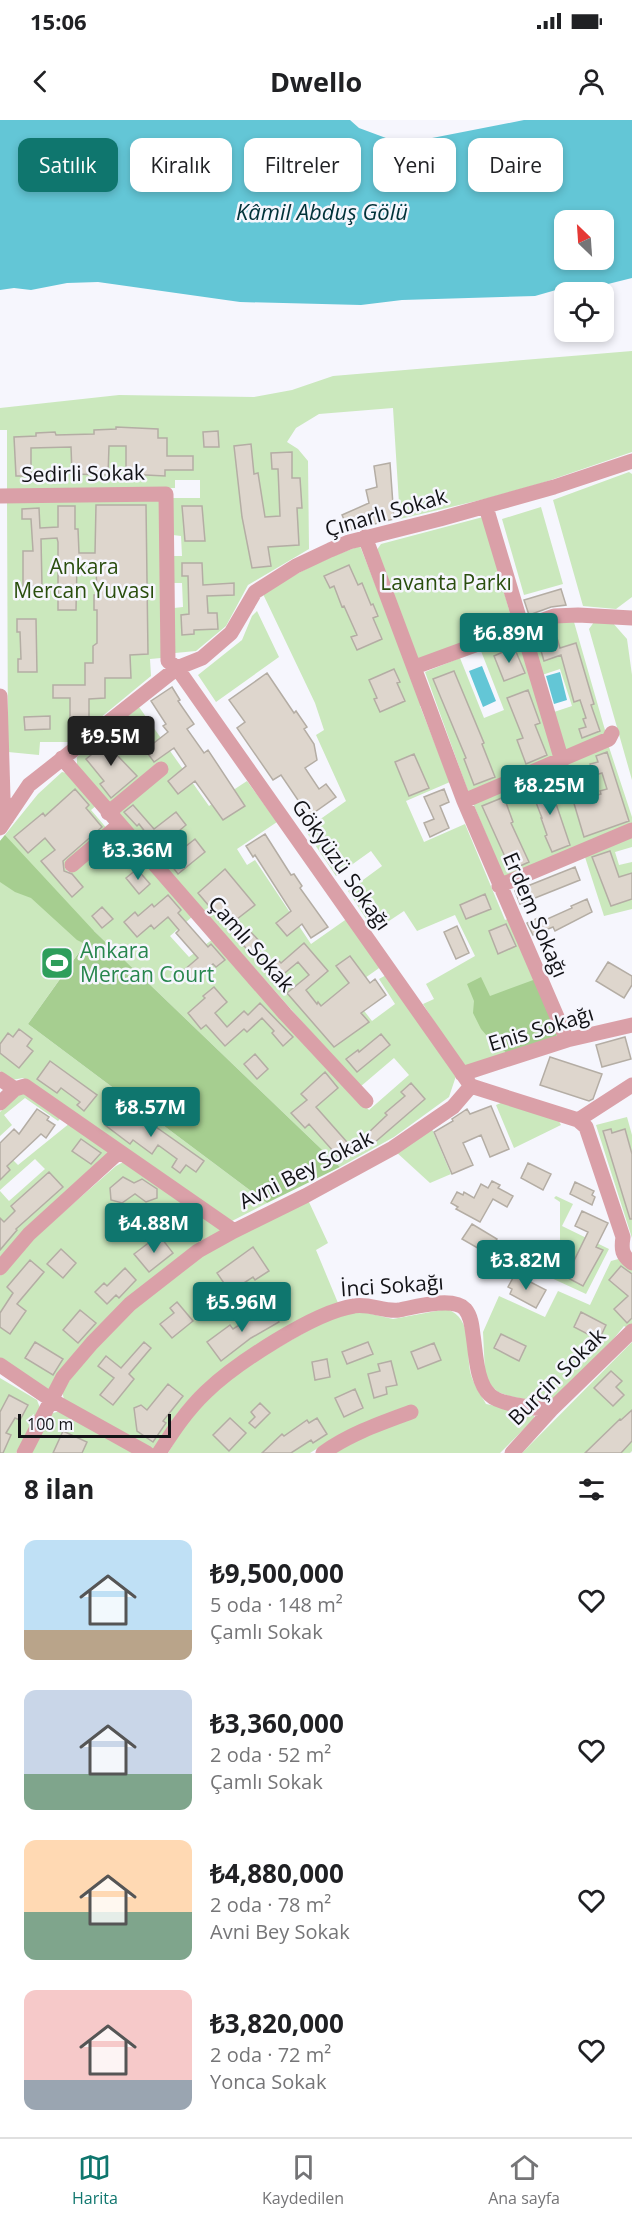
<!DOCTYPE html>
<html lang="tr">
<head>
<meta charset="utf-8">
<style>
  :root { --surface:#fff; --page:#f2f2f2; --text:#202124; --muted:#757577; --line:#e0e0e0; --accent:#0f766e }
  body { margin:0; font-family:"Open Sans",sans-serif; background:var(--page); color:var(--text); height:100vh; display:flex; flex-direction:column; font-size:22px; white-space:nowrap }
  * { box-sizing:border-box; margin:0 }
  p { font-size:20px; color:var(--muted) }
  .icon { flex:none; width:33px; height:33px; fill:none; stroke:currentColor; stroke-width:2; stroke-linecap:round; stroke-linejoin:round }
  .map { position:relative; height:1333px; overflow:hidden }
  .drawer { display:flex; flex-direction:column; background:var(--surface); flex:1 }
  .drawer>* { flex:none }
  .hud { position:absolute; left:18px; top:18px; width:597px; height:54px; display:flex; gap:12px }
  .needle { width:39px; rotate:335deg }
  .fabs { position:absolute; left:554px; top:90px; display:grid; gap:12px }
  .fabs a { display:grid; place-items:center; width:60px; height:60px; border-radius:12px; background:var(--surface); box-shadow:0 3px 9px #0003; font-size:30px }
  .scale { position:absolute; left:18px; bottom:15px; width:153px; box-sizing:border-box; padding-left:6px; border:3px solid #121216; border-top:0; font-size:16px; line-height:21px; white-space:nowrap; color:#121216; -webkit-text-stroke:4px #f6f6fd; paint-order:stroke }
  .price { position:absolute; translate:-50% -51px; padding:0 14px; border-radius:6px; background:var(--accent); color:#fff; font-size:20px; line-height:39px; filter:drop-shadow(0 2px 3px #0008) }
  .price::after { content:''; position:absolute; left:50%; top:36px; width:18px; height:14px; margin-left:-9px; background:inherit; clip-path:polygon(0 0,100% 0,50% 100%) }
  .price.on { background:#222; color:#fff }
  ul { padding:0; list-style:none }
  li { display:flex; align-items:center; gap:18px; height:150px; padding:0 24px }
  li span { display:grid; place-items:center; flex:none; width:168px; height:120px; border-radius:12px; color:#555 }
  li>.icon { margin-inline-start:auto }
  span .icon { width:72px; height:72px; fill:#fffc; stroke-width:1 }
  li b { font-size:26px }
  h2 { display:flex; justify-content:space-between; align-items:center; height:72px; padding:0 24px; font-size:26px }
  .pill { padding:0 21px; border-radius:12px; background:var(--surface); box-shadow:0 3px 9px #0003; font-size:21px; line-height:54px }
  .pill.on { background:var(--accent); color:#fff }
  .status { display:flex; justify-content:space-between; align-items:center; height:42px; padding:0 30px; background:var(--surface); direction:ltr }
  .status svg { height:16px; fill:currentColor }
  header { display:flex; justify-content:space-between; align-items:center; height:78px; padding:0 24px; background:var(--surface); font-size:27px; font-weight:700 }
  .menu { display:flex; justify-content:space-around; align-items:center; height:84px; border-top:2px solid var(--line); background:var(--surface); font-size:16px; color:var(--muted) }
  .menu a { display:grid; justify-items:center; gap:3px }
  .menu .on { color:var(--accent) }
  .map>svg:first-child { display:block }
  .green { fill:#cbe8bd; fill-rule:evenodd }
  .forest { fill:#a6ce90 }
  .water { fill:#63c6d6; fill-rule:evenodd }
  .building { fill:#ded6cd; stroke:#b4ada4; stroke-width:1.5; fill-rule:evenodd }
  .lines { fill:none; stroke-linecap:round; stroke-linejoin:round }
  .minor { stroke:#daa0a8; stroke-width:15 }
  .labels { text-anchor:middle; stroke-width:5; stroke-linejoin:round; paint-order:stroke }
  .street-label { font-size:21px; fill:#121216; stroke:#f6f6fd }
  .park-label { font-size:21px; fill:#2a4e0e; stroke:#f6f6fd }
  .leisure-label { font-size:21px; fill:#27864d; stroke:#f6f6fd; text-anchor:start }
  .water-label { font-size:22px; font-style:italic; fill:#003239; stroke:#f6f6fd }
</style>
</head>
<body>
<div class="status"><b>15:06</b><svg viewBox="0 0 49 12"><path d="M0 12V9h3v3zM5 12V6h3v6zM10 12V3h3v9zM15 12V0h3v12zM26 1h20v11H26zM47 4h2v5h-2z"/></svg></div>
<header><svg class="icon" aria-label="back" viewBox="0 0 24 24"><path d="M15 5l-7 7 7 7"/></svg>Dwello<svg class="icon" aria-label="person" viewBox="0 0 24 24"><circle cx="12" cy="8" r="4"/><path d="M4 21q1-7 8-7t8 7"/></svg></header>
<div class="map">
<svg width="632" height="1333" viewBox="0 0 632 1333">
  <rect width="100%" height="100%" fill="#f6f6fd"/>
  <!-- green -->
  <path class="green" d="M632 231V332L542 363 489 378 400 399 393 288 319 294 296 308 287 322 298 329 308 341 309 429 248 465 226 506 196 531 175 533 174 488 183 487 182 463H174L173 436H182L181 416 173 415 172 378H200V360H175V368L7 370V310H0V288L119 275 254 277 292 270 333 256Z
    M629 352 632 354V477L616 489 583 486 553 380Z
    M160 379 161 538 150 539 151 556 71 622H40L39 635 8 632 7 381Z
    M541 387 563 464 524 475 502 399Z
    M483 397 513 504 418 539 376 431 381 424Z
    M360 426 423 585 420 586 450 662 406 681 424 722 465 704 505 800 510 798 536 859 554 920 463 947 423 884 434 879 426 864 475 836 455 795 417 811 404 791 374 811 348 771 382 746 371 731 336 756 305 710 346 681 316 615 324 610 315 583 263 474C294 454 325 438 360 426Z
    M257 491 279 537 216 582 198 555 242 520 252 496Z
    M574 502 607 617 566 634 528 512 557 503ZM560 549 572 586 554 592 542 555Z
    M594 502H612L627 519 632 555V660L589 509Z
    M519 516 557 638 469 674 425 552 460 538 484 598 504 590 481 531Z
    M139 587 209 686 247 661 277 702 237 729 247 745 255 740 311 824 348 798 382 846 348 870 372 901 395 884 379 859 388 854 457 953 449 977 394 1017 340 1047 94 811 28 904 267 1083 230 1102 23 958 12 960 0 951V721L38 674 62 652 71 654 97 685 91 690 109 711 65 748 68 752 117 710 193 796 170 816 189 837 213 819 369 990 409 955 394 938 360 967 77 648V637Z
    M608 624 632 697V706L505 760 473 683Z
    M632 715V727L615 732 619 745 632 742V789L604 796 584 734Z
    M23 970 62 997 58 1001 25 978 4 995 12 1005 0 1016V992Z
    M503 982 558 999 561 1005 514 1028 496 985Z
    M627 997 632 1015V1118L596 1005Z
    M70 1003 112 1032 0 1137V1071L9 1081 45 1049 35 1039 0 1070V1027L18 1045Z
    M432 1009 451 1054 430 1063 395 1031Z
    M125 1041 224 1110 194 1128 50 1271 0 1239V1156L35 1117 116 1046Z
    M556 1076 573 1084 562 1106 609 1129 586 1174 547 1156 560 1126V1082L554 1078Z
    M308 1080 328 1123 316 1130 338 1183 204 1265C182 1284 168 1305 153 1330L64 1280 62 1270 96 1226 134 1187 200 1136Z
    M622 1138 632 1147V1206L629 1209 624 1206 607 1227 557 1278 545 1283 509 1276 498 1272 489 1264 485 1253 483 1212 499 1176 545 1197 558 1171 590 1185 611 1141Z
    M447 1189C474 1199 465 1231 471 1255 474 1265 481 1275 486 1284L533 1294 535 1298 500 1333H336L338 1315 310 1333H168L186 1303 211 1274 246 1246 335 1195 354 1190 393 1199Z
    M632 1222V1331L630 1333H522Z
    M0 1258 37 1280 40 1288 16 1333H0Z
    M60 1291 137 1333H30L50 1294Z"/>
  <!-- forest -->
  <path class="forest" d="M5 715 94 811 340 1047 267 1083 28 904 85 824 77 820 31 778 15 772 0 762V721Z
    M481 857 490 876 536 859 559 912 554 920 510 935 493 923 481 909 473 893 474 881 467 864Z"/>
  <!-- water -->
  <path class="water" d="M0 0H350L359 8 386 18 427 19 524 0H632V158L596 167 556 170 535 176 402 180 361 185 240 182 98 162 67 163 31 170 14 168 0 170ZM564 100H603V140H564Z
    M482 546 496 581 483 587 469 551Z
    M560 552 567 580 554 584 546 556Z"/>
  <!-- building -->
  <path class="building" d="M116 307 158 309V318H167V336H193V350H165V356L126 354V326H109L108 355 72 354 71 327 31 328V356H16L14 317 36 316V313L55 312 56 315 94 314V310L116 309Z
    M218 311 219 327H204L203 312Z
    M251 324 254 354 258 353 265 397 280 396 278 349H272L271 333 292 332V358H300L302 388H297L299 425 268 427 271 446 252 448 242 397 234 326Z
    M390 343 394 399 374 404 373 400 349 411 342 395 369 383 366 370 377 367 374 346Z
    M96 385H146L148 534 130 535 131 558H105V578L89 579V601L70 602V578H53V565H85V543H93V526L97 523V490H94V475H97L96 446H92V444H77L76 490H58V422L57 418 41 419 42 466H23V431H33L31 399H22V389L39 388 40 408 58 407V386H75V409H78L79 433H95Z
    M182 386H202L205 421H185Z
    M182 443H202L203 465 234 463V475L207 476 208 493H217L218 509 194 510V514L182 515 181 495 189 494 188 456H182Z
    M349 445 358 465 362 463 371 485 373 484 378 496 373 498 382 519 357 530 351 517 357 515 344 486 342 487 334 466 330 468 324 456Z
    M561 469 566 485 551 487 529 495 524 480Z
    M17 499H36L37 552H18V539H21L20 512H17Z
    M557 518 560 528 576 523 594 584 591 585 600 611 582 618 579 609 586 607 583 599 586 598 580 580 574 582 561 535 544 541 539 524Z
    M514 527 525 553 504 561 494 536Z
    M394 549 400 562 397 563 405 581 380 592 374 579 377 578 369 560Z
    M454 551 484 623 482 624 495 657 474 665 464 639 466 638 433 559Z
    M267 553 294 593 296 591 307 607 304 609 314 624 317 640 305 648 319 669 326 664 336 677 305 699 295 686 300 683 281 655 273 660 237 608 245 602 229 580Z
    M172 567 180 580 178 581 194 604 187 609 204 633 208 630 245 686 223 700 195 661 178 674 168 661 186 646 174 628 154 642 145 630 168 612 163 606 166 604 151 581Z
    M528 570 540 603 535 605 547 635 526 644 517 620 523 618 507 578Z
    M50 596V609L25 610 24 597Z
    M112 614 122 627 115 633 137 656 111 678 100 664 104 661 86 639 102 626 100 623Z
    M607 632 629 701 584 717 564 650 575 646 577 652 591 647 590 644 598 642 596 636ZM602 653 607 669 600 671 601 674 584 679 579 664 588 661 586 658Z
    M414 634 429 668 409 676 395 642Z
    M548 660 570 725 552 732 545 716 547 715 541 698H542L530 667Z
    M75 669 89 685 86 688 102 707 63 741 64 751 72 754 83 767 72 777 41 741 55 730 45 718 28 733 14 717 43 693 45 696Z
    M444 669 449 682 440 686 449 708 430 717 424 703 434 699 424 677Z
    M504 677 513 702 511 703 529 742 511 750 482 686Z
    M133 685 154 709 176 692 186 705 166 722 176 734 195 719 205 732 178 754 139 704 137 706 124 692Z
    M265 714 291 755 294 754 302 766 300 768 328 807 311 818 302 804 287 816 276 803 291 791 255 735 253 737 246 726Z
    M610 731 619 757 632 753V779L611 786 592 737Z
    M575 747 580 760 520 784 515 771Z
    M137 749 150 764 139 774 126 758Z
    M225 749 255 785 228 806 211 785 209 786 198 773Z
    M485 774 491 789 466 799 460 785Z
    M168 775 181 790 178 793 208 827 211 824 225 840 216 847 213 844 193 861 184 850 198 838 176 813 179 810 168 797 154 809 151 805 137 817 124 802 135 792 138 796 152 784 154 787Z
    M587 779 592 792 555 811 553 807 533 815 527 803 542 796 543 801 572 788 571 786Z
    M102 787 113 799 102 808 92 796Z
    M506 804 516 826 498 834 489 811Z
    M457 806 469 833 456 839 444 812Z
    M249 810 263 825 252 835 238 819Z
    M304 823 328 851 306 870 317 884 318 882 321 886 349 863 336 846 350 836 370 863 375 859 386 875 361 893 369 902 334 927 287 873 309 855 298 842 274 862 265 851 278 840 281 843Z
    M608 842 632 856V865L624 878 596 861Z
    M214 867 227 882 215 893 227 907 244 891 248 895 260 883 293 917 283 926 272 913 274 911 262 898 247 912 244 909 225 926 206 905 201 909 188 893 205 878 203 876Z
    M19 909 32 919 27 926 33 931 19 948 0 933V924L8 913 13 917Z
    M381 914 390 925 357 952 346 939 358 930 359 932Z
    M625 917 631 939 602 947 596 925Z
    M255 934 268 949 257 959 244 944Z
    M550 937 602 954 593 979 589 981 540 965Z
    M50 941 97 975 84 991 77 985 80 982 61 968 57 973 37 959Z
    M325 952 338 968 316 987 354 1030 342 1041 309 1004 305 1008 291 993 307 980 301 974Z
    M411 963 425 979 374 1023 366 1015 387 995 385 993 405 976 401 972Z
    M122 983 204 1041 196 1052 186 1045 180 1053 172 1047 177 1039 158 1025 152 1034 133 1020 130 1024 105 1005Z
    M491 986 509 1029 490 1037 481 1015 463 1023 473 1045 452 1054 434 1012 453 1001 452 999 467 989 470 994Z
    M37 989 49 997 47 1000 55 1005 46 1018 41 1014 7 1046 10 1050 0 1060V1023L14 1009 19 1014Z
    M611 1009 612 1013 625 1009 632 1034V1099H630L603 1011Z
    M81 1019 101 1033 91 1044 72 1031Z
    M528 1043 551 1054 543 1070 521 1058Z
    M49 1052 63 1067 16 1109 17 1110 0 1130V1098L4 1102 15 1091 11 1086Z
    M123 1057 134 1063 142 1059 157 1069V1078L146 1082 135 1074 122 1083 111 1080 110 1068Z
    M492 1061 500 1065 498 1068 513 1076 507 1087 493 1079 480 1102 456 1089 458 1087 451 1083 457 1072 463 1075 464 1072 474 1078 481 1064 488 1068Z
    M575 1062 594 1071 592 1075 595 1077 592 1085 570 1074Z
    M582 1091 608 1103 596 1127 603 1130 583 1166 566 1157 588 1112 575 1106Z
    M472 1104 497 1119 488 1134 462 1119Z
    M159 1115 173 1133 149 1152 134 1134Z
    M253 1127 269 1151 255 1160 253 1157 230 1172 217 1153Z
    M61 1129 76 1143 63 1158 47 1144Z
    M30 1140 44 1152 17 1184 26 1191 10 1214 0 1207V1193L13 1173 7 1167Z
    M621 1146 632 1154V1198L627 1203 614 1189 628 1176 609 1160Z
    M125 1148 136 1160 119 1178 116 1175 107 1184 95 1172 104 1163 107 1166Z
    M515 1154 546 1170 536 1188 510 1174 512 1169 508 1167Z
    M177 1182 193 1201 172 1218 160 1204 174 1193 170 1188Z
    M269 1186 279 1202 251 1218 221 1241 207 1222 230 1205 233 1209Z
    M80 1190 96 1203 78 1223 63 1210Z
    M581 1192 606 1205 599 1220 574 1207Z
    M501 1214 526 1226 519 1241 494 1228Z
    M35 1222 63 1239 53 1255 25 1238Z
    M144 1222 151 1228 129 1254 134 1259 113 1285 100 1275 114 1258 98 1246 106 1236 121 1248Z
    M368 1222 373 1234 347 1244 342 1232Z
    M434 1223 441 1240 418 1249 411 1232Z
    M327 1239 330 1257 315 1260 312 1242Z
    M391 1241 397 1265 386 1267 387 1274 374 1278 368 1254 380 1251 378 1244Z
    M611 1251 622 1261 616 1267 624 1275 613 1286 594 1268Z
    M168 1264 183 1276 163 1301 166 1303 153 1322 137 1311 134 1288 141 1285 147 1290Z
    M355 1269 363 1288 344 1297 335 1278Z
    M9 1275 28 1285 20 1300 15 1298 6 1313 11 1315 3 1333H0V1292Z
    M260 1283 270 1293 255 1308 249 1303 255 1297 251 1292Z
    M632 1290V1321L621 1333H585L620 1299 621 1300Z
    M230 1298 246 1313 229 1331 213 1315Z
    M317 1298 327 1314 313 1323 311 1320 291 1333H262L282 1314 284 1316 307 1300 309 1303Z
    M63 1311 87 1322 82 1333H53Z"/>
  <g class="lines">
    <!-- minor -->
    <path class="minor" d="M0 376 166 374 168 541 177 548 471 966
      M486 387 562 641
      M365 417 464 681 567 920
      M415 547 554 496 578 495 632 498
      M0 576 3 678 7 698
      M62 638 285 894 366 981
      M464 681 609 619 612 613
      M108 693 161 649
      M0 708 29 665 177 548 202 538 231 513 255 472 296 446 330 430 349 422 440 399 554 367 632 341
      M72 745 119 705
      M499 766 632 710
      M462 954 567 920 632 905
      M0 959 15 969 25 966 234 1111
      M471 966 578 1000 586 1007 623 1117C621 1130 622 1135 632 1143
      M0 983 15 969
      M578 1000 632 965
      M0 1148 29 1114 119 1032
      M0 1245 50 1279 147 1333
      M24 1333 63 1257 92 1223 130 1184 198 1131 234 1111 305 1076 393 1028 453 987 471 966
      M159 1333C173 1311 187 1290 206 1272 235 1244 314 1192 354 1186 369 1183 384 1192 399 1190 415 1187 453 1176 465 1189 471 1196 472 1206 473 1215 476 1233 476 1262 490 1275 500 1285 536 1288 551 1290
      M323 1333C349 1314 381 1303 411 1292
      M512 1333 551 1290 632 1211"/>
  </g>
  <!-- icons -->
  <defs>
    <symbol id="stadium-square" viewBox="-11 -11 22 22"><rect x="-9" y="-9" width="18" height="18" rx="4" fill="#2e9e5b" stroke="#f6f6fd"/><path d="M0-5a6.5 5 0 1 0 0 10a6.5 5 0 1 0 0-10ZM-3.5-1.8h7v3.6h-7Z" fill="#fff"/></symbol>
  </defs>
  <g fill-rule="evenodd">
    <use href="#stadium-square" x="38" y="824" width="38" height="38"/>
  </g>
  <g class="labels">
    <!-- street labels -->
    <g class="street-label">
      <text transform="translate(83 354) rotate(-1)" y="7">Sedirli Sokak</text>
      <text transform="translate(386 393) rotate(-16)" y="7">Çınarlı Sokak</text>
      <text transform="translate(341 745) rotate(55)" y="7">Gökyüzü Sokağı</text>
      <text transform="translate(535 795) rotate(67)" y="7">Erdem Sokağı</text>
      <text transform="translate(251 824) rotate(49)" y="7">Çamlı Sokak</text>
      <text transform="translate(541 909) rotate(-17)" y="7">Enis Sokağı</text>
      <text transform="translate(306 1050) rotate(-27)" y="7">Avni Bey Sokak</text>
      <text transform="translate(392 1166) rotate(-4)" y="7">İnci Sokağı</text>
      <text transform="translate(557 1257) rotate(-45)" y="7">Burçin Sokak</text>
    </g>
    <!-- park labels -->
    <g class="park-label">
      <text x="84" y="454">Ankara<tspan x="84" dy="24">Mercan Yuvası</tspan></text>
      <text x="446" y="470">Lavanta Parkı</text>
    </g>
    <!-- leisure labels -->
    <g class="leisure-label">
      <text x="80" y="838">Ankara<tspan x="80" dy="24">Mercan Court</tspan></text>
    </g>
    <!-- water labels -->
    <g class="water-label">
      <text x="322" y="100">Kâmil Abduş Gölü</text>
    </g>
  </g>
</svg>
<div class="fabs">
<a><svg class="needle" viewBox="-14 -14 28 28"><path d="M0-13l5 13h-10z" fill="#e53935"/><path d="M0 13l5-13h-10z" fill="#757577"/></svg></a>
<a><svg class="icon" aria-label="locate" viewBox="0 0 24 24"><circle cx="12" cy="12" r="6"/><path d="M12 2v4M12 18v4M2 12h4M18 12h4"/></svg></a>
</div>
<div class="scale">100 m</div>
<b class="price" style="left:509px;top:544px">₺6.89M</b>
<b class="price on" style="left:111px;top:647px">₺9.5M</b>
<b class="price" style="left:550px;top:696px">₺8.25M</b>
<b class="price" style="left:138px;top:761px">₺3.36M</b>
<b class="price" style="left:151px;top:1018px">₺8.57M</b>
<b class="price" style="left:154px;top:1134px">₺4.88M</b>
<b class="price" style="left:526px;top:1171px">₺3.82M</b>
<b class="price" style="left:242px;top:1213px">₺5.96M</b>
<div class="hud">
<a class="pill on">Satılık</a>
<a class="pill">Kiralık</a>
<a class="pill">Filtreler</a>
<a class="pill">Yeni</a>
<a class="pill">Daire</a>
</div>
</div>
<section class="drawer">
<h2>8 ilan<svg class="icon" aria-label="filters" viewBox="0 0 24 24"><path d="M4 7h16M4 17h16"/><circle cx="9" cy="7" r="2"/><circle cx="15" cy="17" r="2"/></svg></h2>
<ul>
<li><span style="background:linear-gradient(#bfe0f5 75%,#b9a48a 0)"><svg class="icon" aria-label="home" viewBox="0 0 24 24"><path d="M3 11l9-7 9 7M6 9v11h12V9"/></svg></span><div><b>₺9,500,000</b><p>5 oda · 148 m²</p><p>Çamlı Sokak</p></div><svg class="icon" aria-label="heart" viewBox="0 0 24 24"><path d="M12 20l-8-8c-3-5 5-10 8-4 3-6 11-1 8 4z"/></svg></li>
<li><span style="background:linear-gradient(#c9d6e8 70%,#7fa58c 0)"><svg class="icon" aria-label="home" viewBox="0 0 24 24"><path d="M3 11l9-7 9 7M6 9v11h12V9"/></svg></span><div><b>₺3,360,000</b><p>2 oda · 52 m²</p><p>Çamlı Sokak</p></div><svg class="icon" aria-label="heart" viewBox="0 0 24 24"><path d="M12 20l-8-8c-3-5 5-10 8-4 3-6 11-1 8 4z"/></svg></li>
<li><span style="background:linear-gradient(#ffd9b3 60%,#7fa58c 0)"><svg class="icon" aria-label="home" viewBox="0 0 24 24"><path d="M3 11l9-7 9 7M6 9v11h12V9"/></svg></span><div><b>₺4,880,000</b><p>2 oda · 78 m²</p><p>Avni Bey Sokak</p></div><svg class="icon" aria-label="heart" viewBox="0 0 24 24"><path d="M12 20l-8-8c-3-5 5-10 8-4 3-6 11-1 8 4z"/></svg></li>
<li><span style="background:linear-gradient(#f6c9c9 75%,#9aa5b1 0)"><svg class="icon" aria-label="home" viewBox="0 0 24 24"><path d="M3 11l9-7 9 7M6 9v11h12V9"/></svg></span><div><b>₺3,820,000</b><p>2 oda · 72 m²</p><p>Yonca Sokak</p></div><svg class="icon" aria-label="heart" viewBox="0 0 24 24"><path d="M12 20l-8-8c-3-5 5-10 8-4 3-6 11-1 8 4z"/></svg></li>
</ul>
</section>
<nav class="menu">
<a class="on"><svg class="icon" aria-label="map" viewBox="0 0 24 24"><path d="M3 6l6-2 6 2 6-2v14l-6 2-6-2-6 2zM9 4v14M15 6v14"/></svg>Harita</a>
<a><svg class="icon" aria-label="saved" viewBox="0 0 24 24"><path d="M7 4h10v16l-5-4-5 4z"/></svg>Kaydedilen</a>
<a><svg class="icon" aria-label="home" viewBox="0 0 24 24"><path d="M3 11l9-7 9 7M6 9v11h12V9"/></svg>Ana sayfa</a>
</nav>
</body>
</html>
